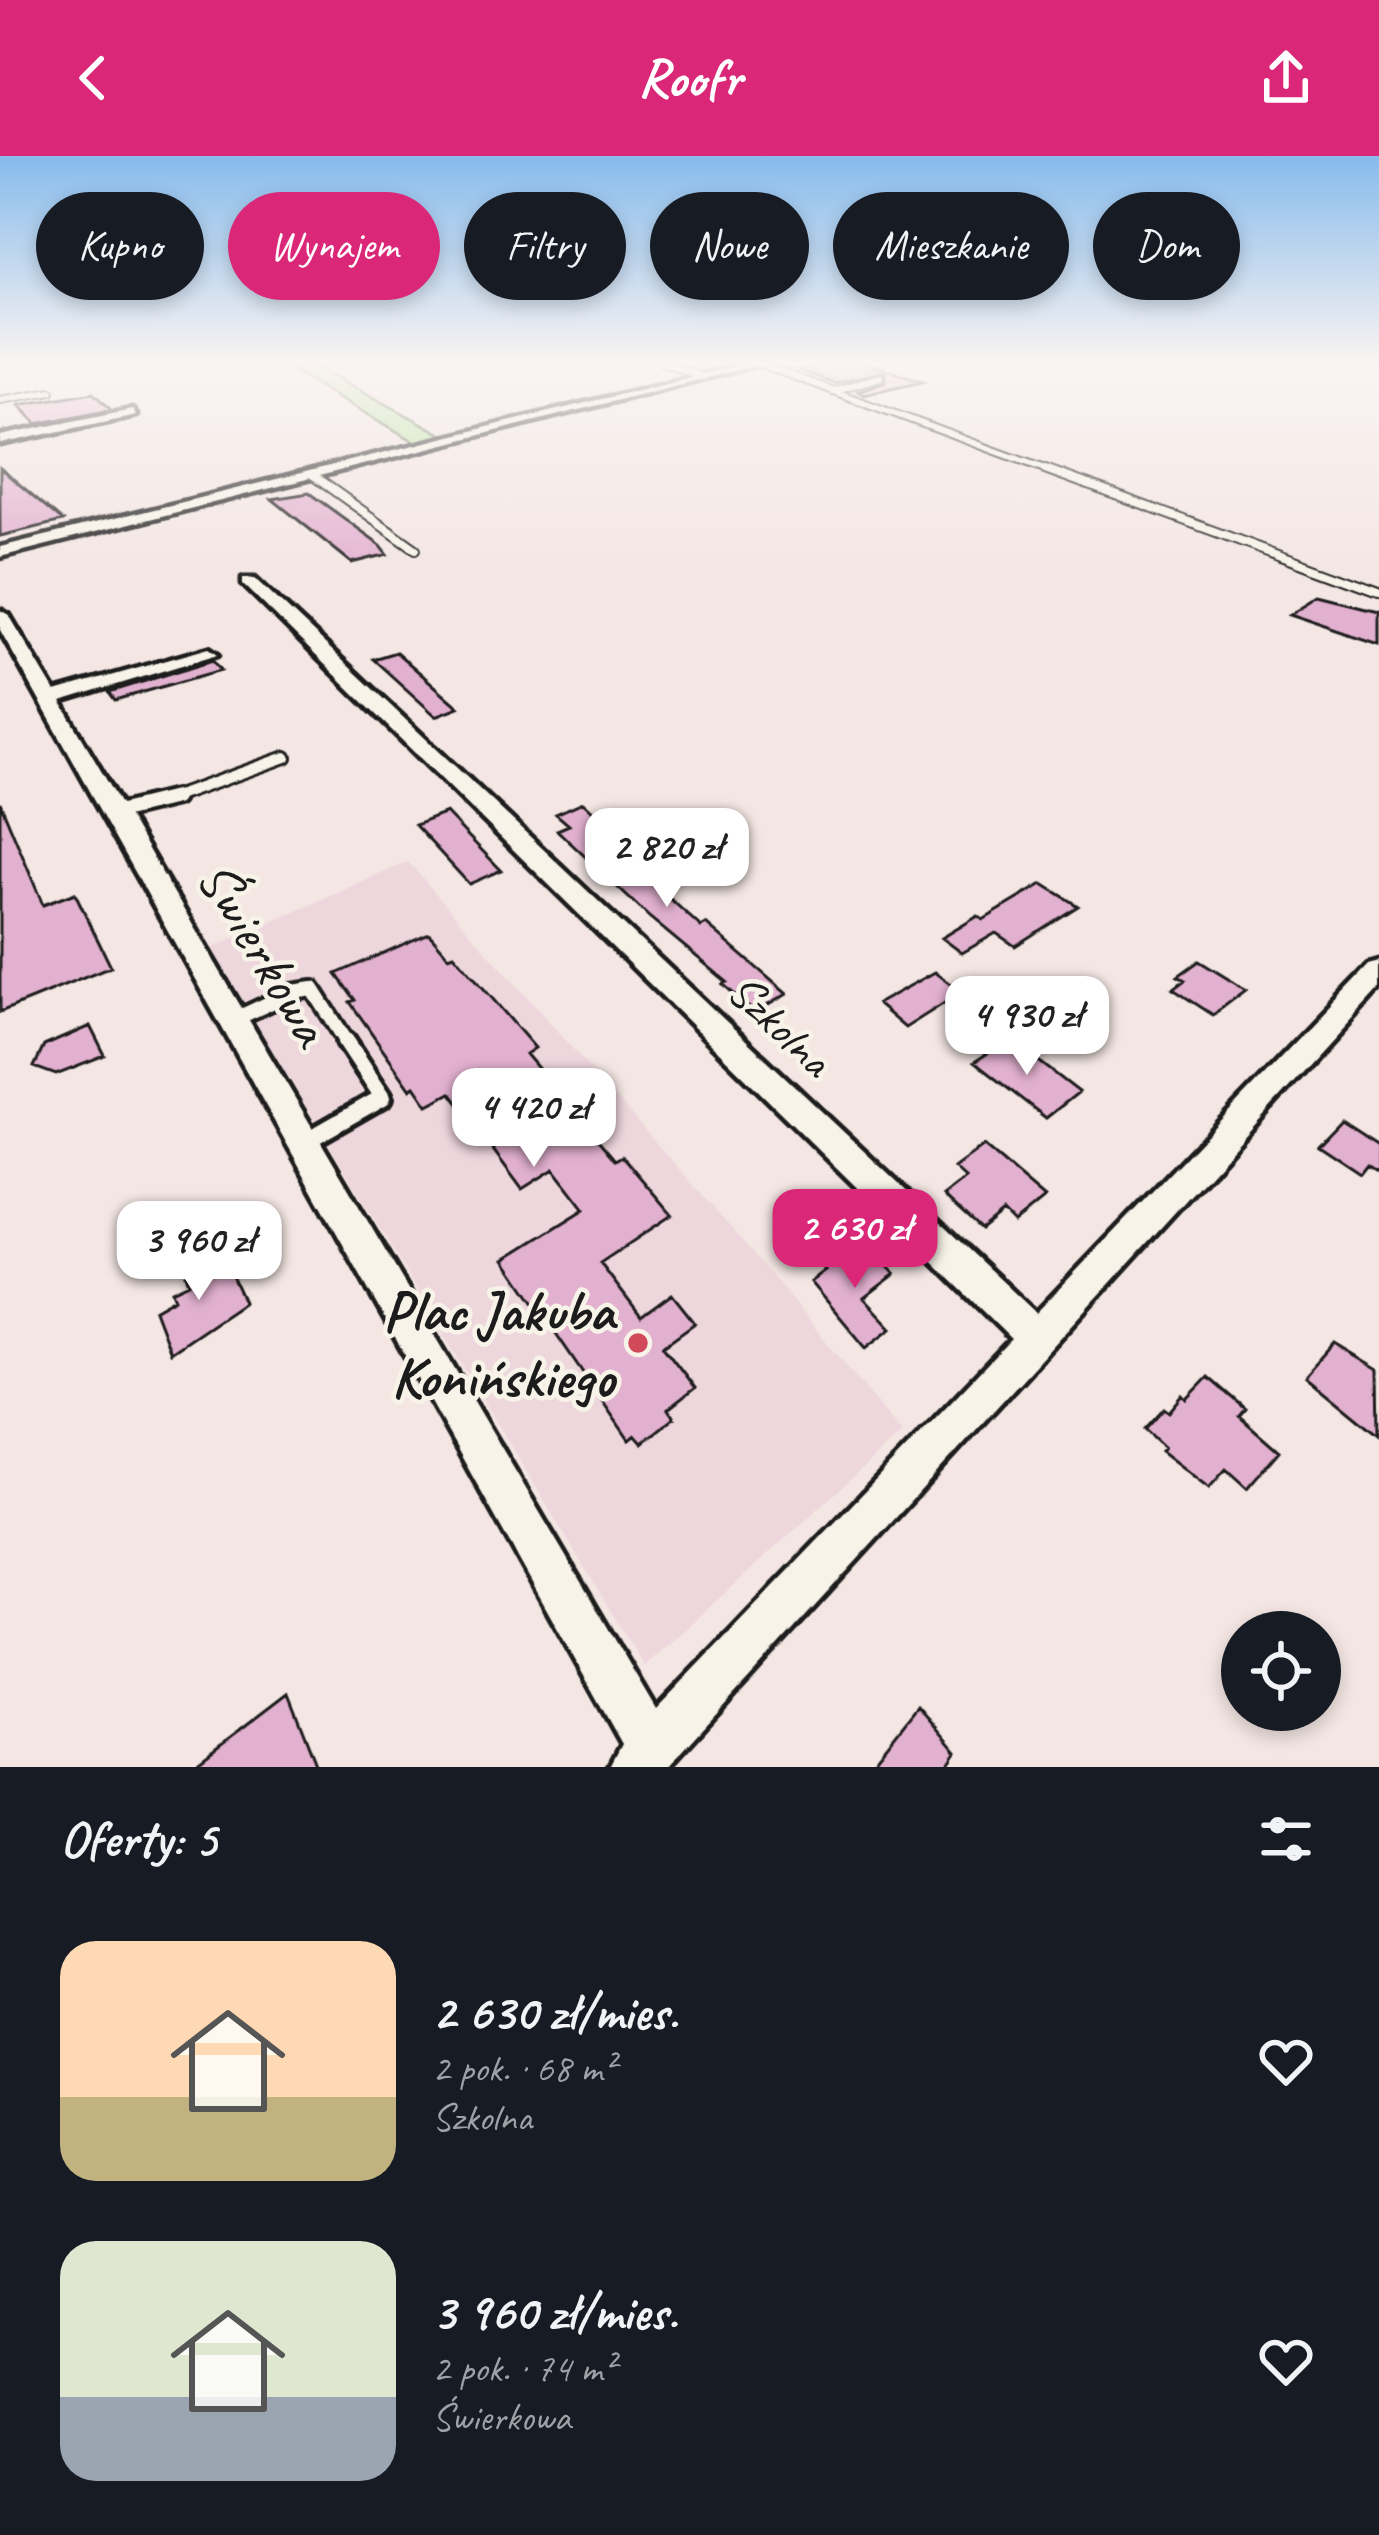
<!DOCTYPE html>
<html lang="pl">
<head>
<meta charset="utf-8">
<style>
  :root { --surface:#171b24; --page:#20242c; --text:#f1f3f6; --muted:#9ea1a6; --accent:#db2777 }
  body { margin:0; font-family:Caveat,sans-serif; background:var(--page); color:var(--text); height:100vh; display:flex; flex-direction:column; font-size:45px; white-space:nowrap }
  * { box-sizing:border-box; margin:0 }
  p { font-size:39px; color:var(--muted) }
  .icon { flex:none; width:66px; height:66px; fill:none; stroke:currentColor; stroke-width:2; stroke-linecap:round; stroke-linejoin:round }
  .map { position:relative; height:1611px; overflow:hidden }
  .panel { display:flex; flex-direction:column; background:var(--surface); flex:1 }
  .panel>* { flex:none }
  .guide { position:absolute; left:36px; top:36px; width:1308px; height:108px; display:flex; gap:24px }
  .fabs { position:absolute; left:1221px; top:1455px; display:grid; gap:24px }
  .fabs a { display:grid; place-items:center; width:120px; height:120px; border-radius:50%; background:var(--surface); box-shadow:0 6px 18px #0003; font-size:60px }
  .price { position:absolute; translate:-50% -102px; padding:0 27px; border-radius:24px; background:#fff; color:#222; font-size:39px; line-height:78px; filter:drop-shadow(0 3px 6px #0008) }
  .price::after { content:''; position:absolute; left:50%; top:72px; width:36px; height:27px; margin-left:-18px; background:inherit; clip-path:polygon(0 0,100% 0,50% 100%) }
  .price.current { background:var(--accent); color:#fff }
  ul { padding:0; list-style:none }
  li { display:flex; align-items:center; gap:36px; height:300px; padding:0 60px }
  li span { display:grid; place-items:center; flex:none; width:336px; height:240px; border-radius:36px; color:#555 }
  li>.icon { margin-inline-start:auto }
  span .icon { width:144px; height:144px; fill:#fffc; stroke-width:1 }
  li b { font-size:51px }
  h2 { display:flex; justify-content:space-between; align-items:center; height:144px; padding:0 60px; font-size:51px }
  .chip { padding:0 42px; border-radius:54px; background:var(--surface); box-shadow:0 6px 18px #0003; font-size:42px; line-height:108px }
  .chip.current { background:var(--accent); color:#fff }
  header { display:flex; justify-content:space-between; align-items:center; height:156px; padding:0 60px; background:var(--accent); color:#fff; font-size:54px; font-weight:600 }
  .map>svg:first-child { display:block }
  .built { fill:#eed6dd }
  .green { fill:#b8e4a2; stroke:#6a805f; stroke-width:3 }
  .building { fill:#e3b1d0; stroke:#1c1c1c; stroke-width:3 }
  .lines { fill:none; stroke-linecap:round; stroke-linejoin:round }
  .lane-far4-casing { stroke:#1c1c1c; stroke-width:10 }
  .lane-far3-casing { stroke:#1c1c1c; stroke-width:12 }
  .lane-far2-casing { stroke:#1c1c1c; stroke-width:16 }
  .lane-far1-casing { stroke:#1c1c1c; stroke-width:22 }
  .lane-casing { stroke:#1c1c1c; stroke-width:26 }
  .street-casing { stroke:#1c1c1c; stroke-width:9 }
  .lane-far4 { stroke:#f7f3e8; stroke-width:6 }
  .lane-far3 { stroke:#f7f3e8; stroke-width:8 }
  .lane-far2 { stroke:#f7f3e8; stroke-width:10 }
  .lane-far1 { stroke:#f7f3e8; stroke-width:14 }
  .lane { stroke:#f7f3e8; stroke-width:16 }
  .street { fill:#f7f3e8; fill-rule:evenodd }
  .poi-dot { fill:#d1495b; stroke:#f7f3e8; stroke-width:4.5 }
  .labels { text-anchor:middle; stroke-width:9; stroke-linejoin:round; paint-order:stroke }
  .street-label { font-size:48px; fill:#1c1c1c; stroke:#f7f3e8 }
  .near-street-label { font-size:57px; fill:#1c1c1c; stroke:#f7f3e8 }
  .near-poi-label { font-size:57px; font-weight:bold; fill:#1c1c1c; stroke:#f7f3e8; text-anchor:end }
</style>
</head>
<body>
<header><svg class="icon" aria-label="back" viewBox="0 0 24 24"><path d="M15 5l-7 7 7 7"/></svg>Roofr<svg class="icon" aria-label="share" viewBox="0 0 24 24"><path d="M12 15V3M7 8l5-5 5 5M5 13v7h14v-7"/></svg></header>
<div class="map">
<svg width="1379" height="1611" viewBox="0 0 1379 1611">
  <rect width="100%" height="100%" fill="#f3e6e3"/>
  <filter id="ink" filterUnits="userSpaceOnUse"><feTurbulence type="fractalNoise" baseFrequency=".00833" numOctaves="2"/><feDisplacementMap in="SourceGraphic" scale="24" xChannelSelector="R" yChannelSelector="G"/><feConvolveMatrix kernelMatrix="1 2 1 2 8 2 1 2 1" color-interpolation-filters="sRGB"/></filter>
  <g filter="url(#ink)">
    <!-- built -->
    <path class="built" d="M408 706 752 1096 902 1277 644 1510 211 793Z"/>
    <!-- green -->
    <path class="green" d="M276 205H307L447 281 419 288Z"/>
    <!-- building -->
    <path class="building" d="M834 205H860L923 225 864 238 858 235 886 225 884 215 834 227 798 214Z
      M94 236 112 253 37 268 19 249Z
      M0 312 63 365 0 380Z
      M309 337 381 389 388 398 352 407 272 343Z
      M1319 441 1379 456V489L1290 459Z
      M396 496 459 551 436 560 373 503Z
      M213 504 221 514 116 544 110 536Z
      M0 646 43 749 75 737 111 811 0 856Z
      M583 646 604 665 597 668 635 702 629 705 701 771 706 768 787 838 755 857 723 828 727 826 650 762 557 674 569 669 556 658Z
      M446 657 465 677 501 714 469 728 415 669Z
      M1043 728 1078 750 1015 790 996 777 962 797 942 782 978 760 983 764Z
      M429 777 449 800 454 798 535 892 526 898 615 1004 622 1000 672 1059 600 1107 641 1161 672 1138 695 1167 663 1190 695 1232 668 1253 674 1262 642 1287 635 1279 629 1284 505 1103 585 1053 554 1013 522 1033 451 937 428 949 415 930 411 933 350 846 355 844 336 818Z
      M1199 805 1246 834 1213 859 1173 833 1185 824 1178 820Z
      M935 816 962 836 905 872 877 848Z
      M90 870 105 900 56 919 34 911 44 890Z
      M1010 883 1079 936 1046 962 974 906Z
      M1342 964 1379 988V1016L1367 1008 1360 1017 1318 989Z
      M984 990 1045 1042 1014 1067 1003 1056 981 1074 944 1040 966 1023 954 1012Z
      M864 1086 895 1118 864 1142 892 1172 866 1192 811 1126 826 1115 821 1109 844 1092 849 1098Z
      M222 1098 244 1146 170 1196 154 1154 175 1142 172 1135 189 1127 186 1118Z
      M1335 1188 1378 1214 1379 1279 1307 1220Z
      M1208 1221 1245 1253 1239 1260 1279 1295 1247 1332 1226 1313 1209 1332 1161 1295 1164 1291 1145 1273 1164 1252 1169 1256 1183 1239 1187 1243Z
      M288 1537 317 1611H191Z
      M918 1550 957 1596 947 1611H870Z"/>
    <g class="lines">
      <defs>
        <path id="lane-far4" d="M659 205 703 221
          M757 207 1053 316
          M832 235 880 221
          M0 244 52 235"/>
        <path id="lane-far3" d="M1045 313 1379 436
          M312 319 416 393"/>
        <path id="lane-far2" d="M163 645 286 601"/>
        <path id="lane-far1" d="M114 657 175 642
          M235 863 293 836 313 833 348 888"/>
        <path id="lane" d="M306 985 383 941 346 885"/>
        <path id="street" d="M756 205H772L0 401V391Z
          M132 253 136 259 0 288V280Z
          M243 422H255L1036 1157 1369 809 1379 806V833L668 1611H610L622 1588 0 474V454L9 459 55 536 209 492 218 498 61 546 656 1553 1011 1183 243 428Z"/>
      </defs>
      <!-- lane-far4 casing -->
      <use href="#lane-far4" class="lane-far4-casing"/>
      <!-- lane-far3 casing -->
      <use href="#lane-far3" class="lane-far3-casing"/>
      <!-- lane-far2 casing -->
      <use href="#lane-far2" class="lane-far2-casing"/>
      <!-- lane-far1 casing -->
      <use href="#lane-far1" class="lane-far1-casing"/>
      <!-- lane casing -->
      <use href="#lane" class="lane-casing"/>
      <!-- street casing -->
      <use href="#street" class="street-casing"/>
      <!-- lane-far4 -->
      <use href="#lane-far4" class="lane-far4"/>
      <!-- lane-far3 -->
      <use href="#lane-far3" class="lane-far3"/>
      <!-- lane-far2 -->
      <use href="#lane-far2" class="lane-far2"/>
      <!-- lane-far1 -->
      <use href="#lane-far1" class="lane-far1"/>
      <!-- lane -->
      <use href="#lane" class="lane"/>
      <!-- street -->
      <use href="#street" class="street"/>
    </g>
  </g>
  <!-- sky -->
  <linearGradient id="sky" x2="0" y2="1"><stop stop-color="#87bbec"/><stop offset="0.48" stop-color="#faf4f2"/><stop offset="1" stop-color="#faf4f2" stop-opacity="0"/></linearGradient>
  <rect width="1379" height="430" fill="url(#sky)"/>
  <!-- markers -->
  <circle class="poi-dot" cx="638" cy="1187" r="12"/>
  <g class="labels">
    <!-- street labels -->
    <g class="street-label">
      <text transform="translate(781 868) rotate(44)" y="17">Szkolna</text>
    </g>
    <!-- near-street labels -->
    <g class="near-street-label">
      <text transform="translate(265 796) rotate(59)" y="20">Świerkowa</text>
    </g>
    <!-- near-poi labels -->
    <g class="near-poi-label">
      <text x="614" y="1174">Plac Jakuba<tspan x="614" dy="66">Konińskiego</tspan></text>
    </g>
  </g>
</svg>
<div class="fabs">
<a><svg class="icon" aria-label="locate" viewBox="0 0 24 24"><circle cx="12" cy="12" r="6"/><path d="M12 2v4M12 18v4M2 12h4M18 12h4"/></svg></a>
</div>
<b class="price" style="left:667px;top:754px">2 820 zł</b>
<b class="price" style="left:1027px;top:922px">4 930 zł</b>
<b class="price" style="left:534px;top:1014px">4 420 zł</b>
<b class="price current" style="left:855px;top:1135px">2 630 zł</b>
<b class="price" style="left:199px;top:1147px">3 960 zł</b>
<div class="guide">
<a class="chip">Kupno</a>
<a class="chip current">Wynajem</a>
<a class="chip">Filtry</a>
<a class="chip">Nowe</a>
<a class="chip">Mieszkanie</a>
<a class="chip">Dom</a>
</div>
</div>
<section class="panel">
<h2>Oferty: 5<svg class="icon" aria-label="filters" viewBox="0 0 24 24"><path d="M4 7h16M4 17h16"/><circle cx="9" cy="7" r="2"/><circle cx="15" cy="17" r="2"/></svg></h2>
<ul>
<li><span style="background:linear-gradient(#ffd9b3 65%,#c2b280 0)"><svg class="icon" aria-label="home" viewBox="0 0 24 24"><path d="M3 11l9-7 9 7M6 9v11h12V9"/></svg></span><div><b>2 630 zł/mies.</b><p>2 pok. · 68 m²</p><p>Szkolna</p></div><svg class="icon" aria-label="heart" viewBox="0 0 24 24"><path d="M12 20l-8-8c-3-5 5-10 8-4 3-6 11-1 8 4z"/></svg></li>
<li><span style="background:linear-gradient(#dfe7d0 65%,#9aa5b1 0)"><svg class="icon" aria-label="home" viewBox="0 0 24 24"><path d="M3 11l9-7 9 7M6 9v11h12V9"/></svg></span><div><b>3 960 zł/mies.</b><p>2 pok. · 74 m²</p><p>Świerkowa</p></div><svg class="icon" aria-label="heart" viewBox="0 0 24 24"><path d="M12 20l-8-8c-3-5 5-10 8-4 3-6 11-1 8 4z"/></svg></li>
</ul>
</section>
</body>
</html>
